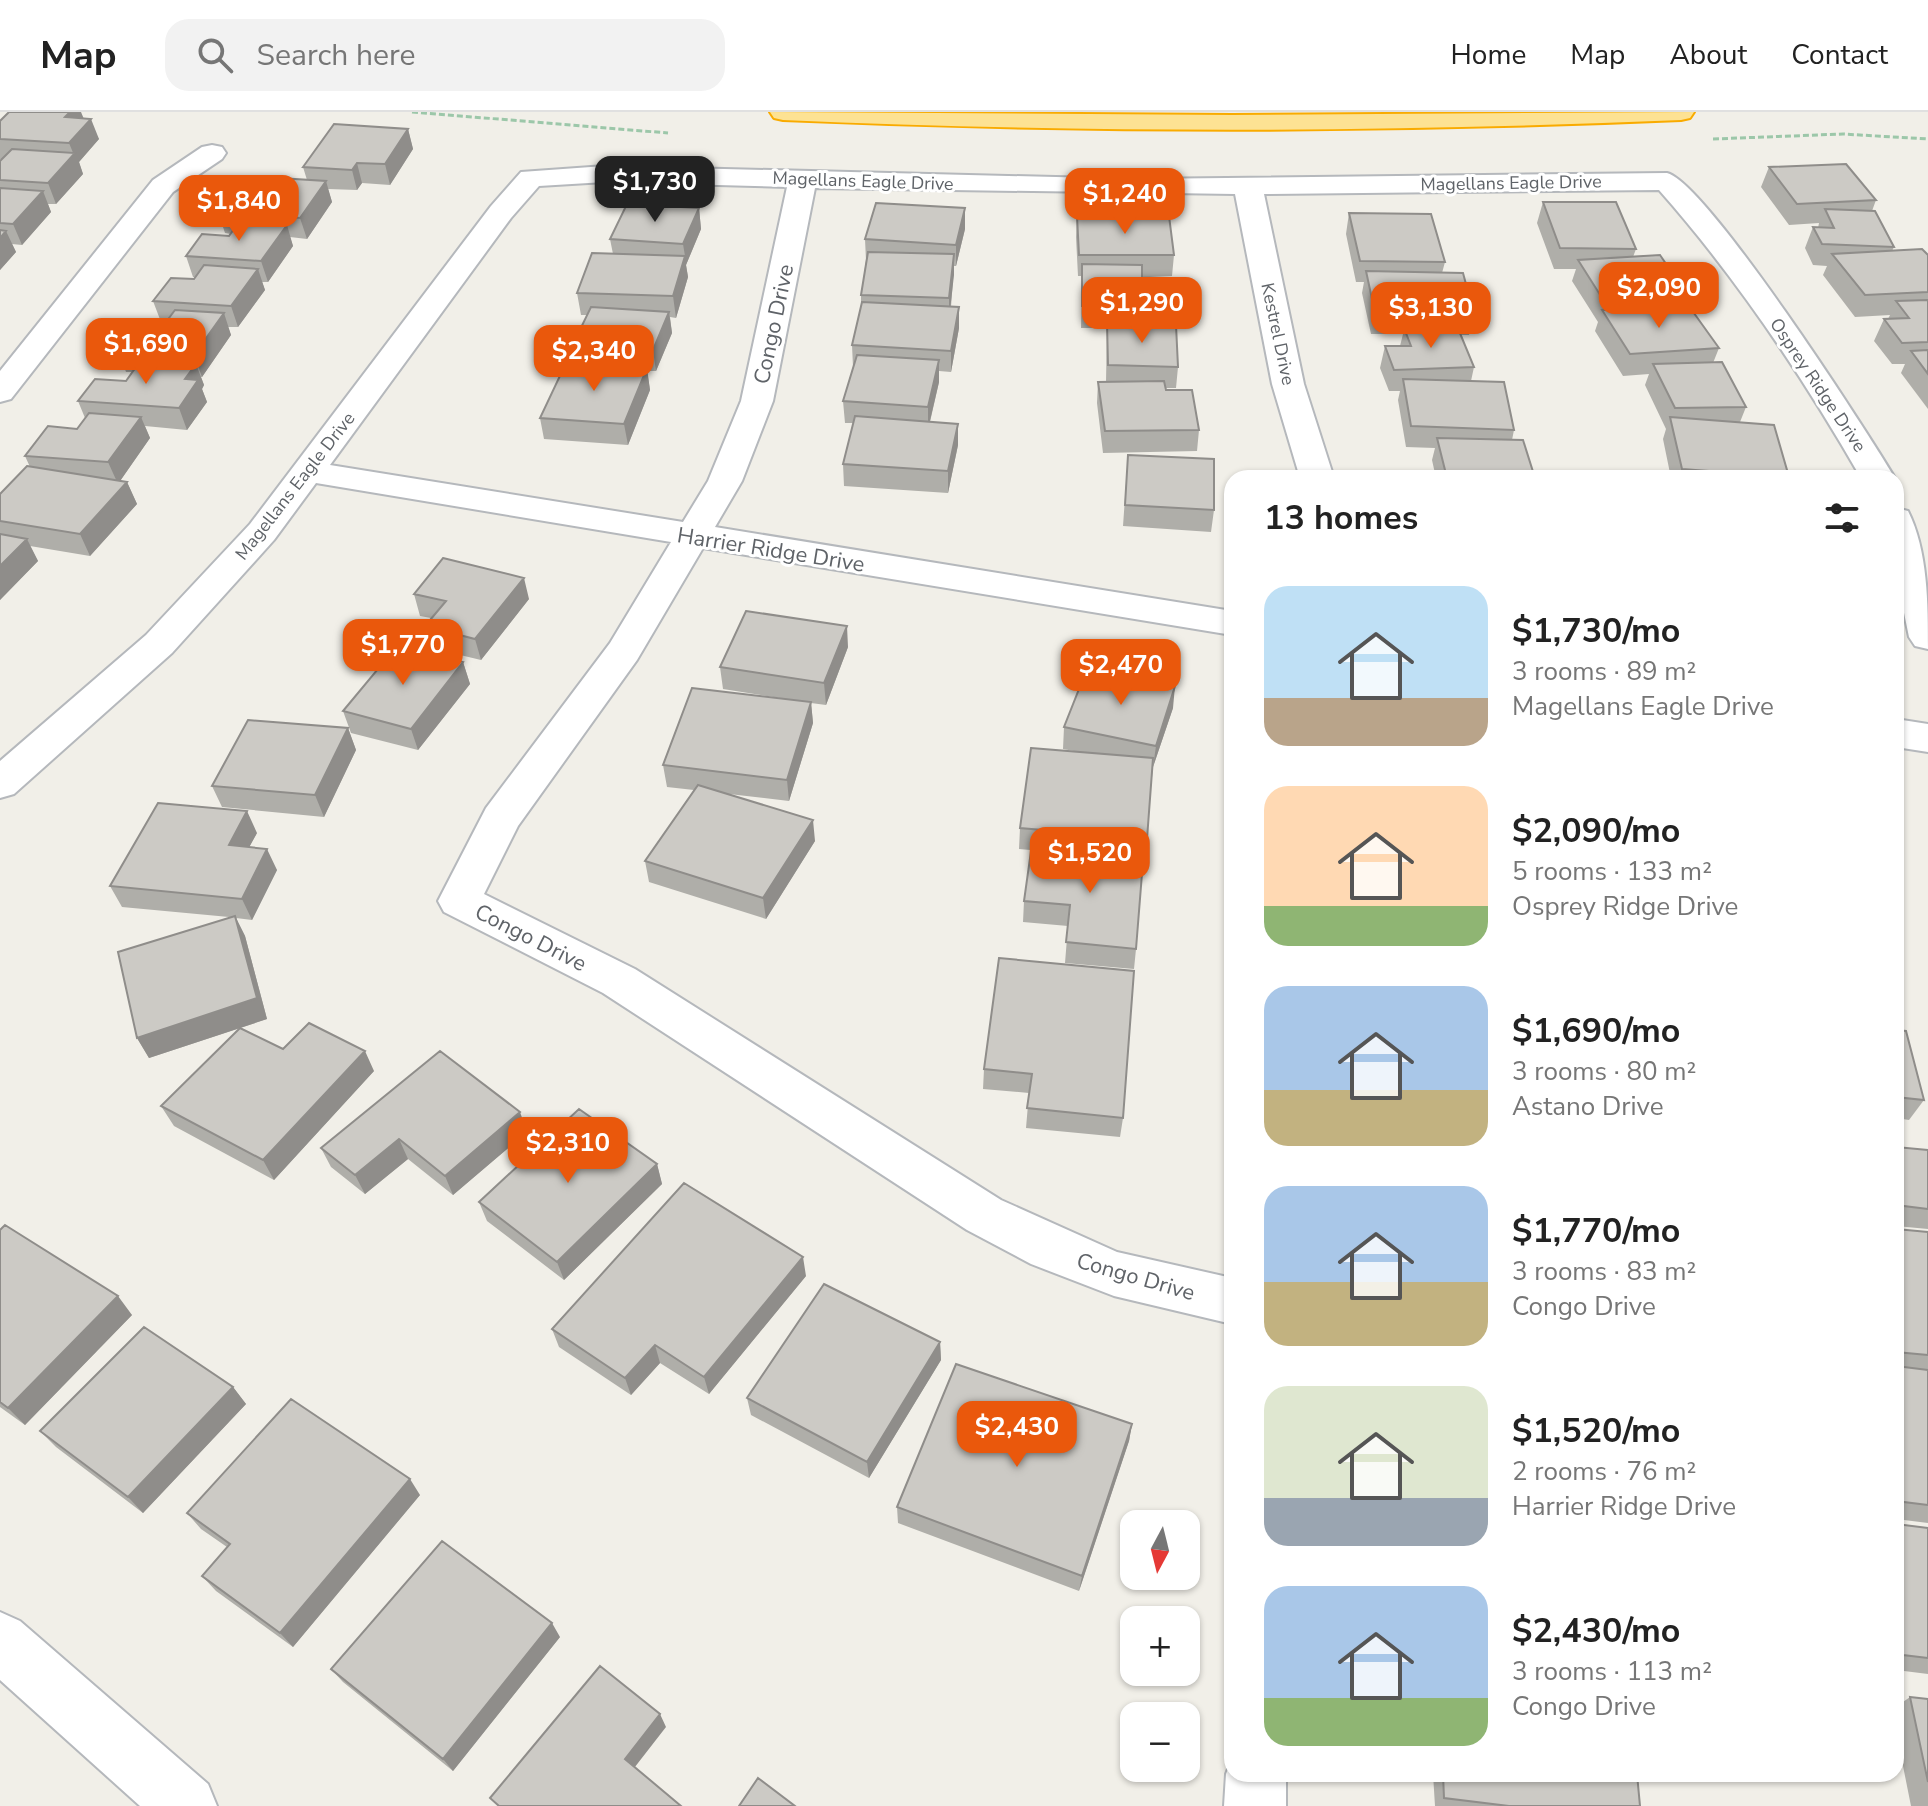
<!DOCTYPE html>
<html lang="en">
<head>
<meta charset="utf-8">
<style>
  :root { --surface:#fff; --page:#f2f2f2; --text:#222; --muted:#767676; --line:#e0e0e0; --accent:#ea580c }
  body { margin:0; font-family:"Nunito Sans",sans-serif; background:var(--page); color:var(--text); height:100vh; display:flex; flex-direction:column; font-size:30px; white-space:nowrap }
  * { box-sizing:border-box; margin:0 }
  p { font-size:26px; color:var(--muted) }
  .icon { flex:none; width:44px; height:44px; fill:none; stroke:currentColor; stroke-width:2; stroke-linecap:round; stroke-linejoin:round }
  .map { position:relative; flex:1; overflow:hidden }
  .sheet { position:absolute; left:1224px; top:358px; width:680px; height:1312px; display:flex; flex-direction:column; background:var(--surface); border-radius:24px; box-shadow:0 2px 6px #0004 }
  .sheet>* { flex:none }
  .needle { width:52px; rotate:187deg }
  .controls { position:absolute; left:1120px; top:1398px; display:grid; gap:16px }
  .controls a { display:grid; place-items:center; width:80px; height:80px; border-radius:16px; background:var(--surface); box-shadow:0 2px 6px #0004; font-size:40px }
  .price { position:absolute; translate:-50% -68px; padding:0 18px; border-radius:16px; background:var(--accent); color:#fff; font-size:26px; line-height:52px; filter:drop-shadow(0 2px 4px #0008) }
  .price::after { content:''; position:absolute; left:50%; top:48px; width:24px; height:18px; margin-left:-12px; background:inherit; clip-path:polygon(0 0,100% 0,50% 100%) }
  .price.active { background:#222; color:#fff }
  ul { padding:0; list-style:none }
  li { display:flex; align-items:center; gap:24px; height:200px; padding:0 40px }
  li span { display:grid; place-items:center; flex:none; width:224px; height:160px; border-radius:24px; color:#555 }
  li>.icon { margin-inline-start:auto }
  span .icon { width:96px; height:96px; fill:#fffc; stroke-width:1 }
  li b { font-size:34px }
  h2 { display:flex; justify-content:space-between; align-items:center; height:96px; padding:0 40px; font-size:34px }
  header { display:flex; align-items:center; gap:48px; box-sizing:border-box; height:112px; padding:0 40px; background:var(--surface); border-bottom:2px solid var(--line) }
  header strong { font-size:38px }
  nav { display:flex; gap:44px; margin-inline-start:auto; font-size:28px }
  .search { width:560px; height:72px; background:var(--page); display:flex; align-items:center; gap:20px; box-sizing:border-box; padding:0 28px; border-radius:24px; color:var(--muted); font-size:30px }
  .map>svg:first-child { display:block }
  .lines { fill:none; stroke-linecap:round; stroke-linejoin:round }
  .minor-casing { stroke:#b5b8bc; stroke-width:4 }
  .highway-casing { stroke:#f9ab00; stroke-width:4 }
  .path { stroke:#9cc7a9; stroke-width:3; stroke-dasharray:6 3; stroke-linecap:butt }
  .minor { fill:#fff; fill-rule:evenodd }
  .highway { fill:#fde293; fill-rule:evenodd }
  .wall { fill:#afaea9 }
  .shaded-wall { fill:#8f8d8a }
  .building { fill:#cccac5; stroke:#8f8d8a; stroke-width:2 }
  .labels { text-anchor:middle; stroke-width:6; stroke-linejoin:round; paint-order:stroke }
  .far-street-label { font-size:18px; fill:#5f6368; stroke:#fff }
  .street-label { font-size:22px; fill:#5f6368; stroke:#fff }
</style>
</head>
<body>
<header>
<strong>Map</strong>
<div class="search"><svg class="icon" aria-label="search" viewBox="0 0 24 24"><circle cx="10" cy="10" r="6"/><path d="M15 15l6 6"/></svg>Search here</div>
<nav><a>Home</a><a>Map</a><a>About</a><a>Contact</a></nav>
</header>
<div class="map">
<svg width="1928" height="1694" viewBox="0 0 1928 1694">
  <rect width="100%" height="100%" fill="#f1efe8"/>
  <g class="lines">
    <defs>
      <path id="minor" d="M212 33 222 35 226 41 222 47 173 80 11 287 0 290V259L153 68 202 35Z
        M605 54 1135 67 1667 61C1706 70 1867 319 1895 366H1861C1803 265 1736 165 1659 78L1264 82 1304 272 1334 366H1300L1272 272 1235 82 815 76 773 289 742 369 715 415 1232 499V523L703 436 637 548 518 714 484 782 635 857 1001 1088 1117 1140 1232 1166V1212L1114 1184 1031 1152 967 1118 603 881 444 800 438 789 486 696 610 531 671 430 316 371 274 428 172 541 14 682 0 686V649L146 523 250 412 491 94 521 60ZM605 70 787 75 741 289 708 369 683 410 330 353 511 106 539 74Z
        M1896 396 1908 399C1928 439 1928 492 1928 537L1915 534 1909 525 1896 462Z
        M1896 607 1928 612V640L1896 635Z
        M0 1500 20 1509 208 1672 217 1694H140L0 1568Z
        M1232 1647V1662H1286V1694H1224L1226 1662Z"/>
      <path id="highway" d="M770 0 1232 3 1694 0 1690 6 1681 8C1381 21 1083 21 783 8L774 6Z"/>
    </defs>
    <!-- minor casing -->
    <use href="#minor" class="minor-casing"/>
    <!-- highway casing -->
    <use href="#highway" class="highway-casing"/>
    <!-- path -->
    <path class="path" d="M412 0 668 21
      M1713 27 1843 22 1928 27"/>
    <!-- minor -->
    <use href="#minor" class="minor"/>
    <!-- highway -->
    <use href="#highway" class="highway"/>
  </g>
  <!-- wall -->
  <path class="wall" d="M83 6 99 27 79 50 83 62 56 92H48L51 100 22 133 12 132 16 140 0 158V49L2 47H0V9Z
    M408 17 413 37 390 73 362 71 357 78 328 77 332 90 307 127 290 125 293 134 268 170H262L265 178 238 215H228L231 223 202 265H201L204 273 202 277 207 290 187 318 145 314 150 326 120 369 127 370 137 392 90 444 30 434 38 449 0 488V382L30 355 25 344 77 317 85 306 78 289 126 269 132 260H126L118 238 163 214 166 210H161L153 189 194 167 195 165H193L186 144 229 124 231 122 225 121 218 100 307 68 303 55Z
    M1769 55 1876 88 1872 99 1894 135 1892 139 1928 143V297L1901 261 1905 252H1892L1874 229 1884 207H1888L1890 203 1855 205 1823 163 1827 154 1813 153 1805 136 1813 115 1818 116 1819 111 1789 113 1761 75Z
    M1543 90 1636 137 1633 145 1688 184 1683 197 1719 236 1713 251 1746 295 1740 310 1789 365V366H1671L1663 327 1666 317 1645 273 1649 262 1623 264 1595 219 1598 210 1572 169 1576 157H1554L1537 111Z
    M699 96 701 117 686 153 688 165 676 206 670 205 672 221 656 259H647L650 278 628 333 544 327 540 306 577 252 573 232 587 203H581L577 181 613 142 610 127Z
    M1349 101 1445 150 1442 161 1474 202 1469 223H1461L1474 255 1471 269 1514 318 1512 328 1535 366H1436L1432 348 1435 336 1406 335 1398 288 1400 279H1389L1380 256 1385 234H1400L1403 222H1371L1362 181 1364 170H1356L1346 122Z
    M1077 104 1174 143 1172 164H1142L1174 197 1172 213 1178 255 1176 276H1165L1166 278 1199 318 1197 339 1103 341 1097 291 1098 270H1106L1107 216H1081L1082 164H1078L1076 125Z
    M965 117 956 154H954L951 195 959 216 951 260 939 259V270L930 310 958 333 948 381 844 374 843 352 854 311H845L843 289 853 255 852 233 861 193V183L866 148 865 127Z
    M1128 343 1214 398 1211 420 1123 414Z
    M414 482 529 487 481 548 431 536 425 514 431 506 420 504Z
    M848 535 826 593 811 591 813 611 789 689 729 682 815 729 766 807 649 770 645 749 694 678 667 675 663 653 793 588 723 577 720 555Z
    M463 550 470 572 418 638 351 621 343 599Z
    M1173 596 1153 655 1144 748 1019 737 1020 716 1079 640 1063 637 1064 615Z
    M348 616 356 638 324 705 222 695 212 674Z
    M257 721 249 735 277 758 252 808 236 806 245 824 267 907 240 916 283 937 374 959 274 1068 174 1014 161 994 240 916 149 946 137 926 229 805 122 795 110 774Z
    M1031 739 1136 837 1134 857 1065 851 1068 814 1023 810 1024 789Z
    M999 846 1123 1006 1120 1025 1026 1016 1029 981 983 977 984 957Z
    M1896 918 1924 988 1909 1008 1896 1006Z
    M440 939 527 1020 453 1083 408 1047 365 1082 331 1055 321 1036Z
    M1896 1035 1928 1038V1117L1896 1114Z
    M657 1052 662 1072 564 1168 487 1109 479 1090Z
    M1896 1117 1928 1120V1411L1896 1407Z
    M0 1118 132 1203 25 1313 0 1295Z
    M806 1164 709 1282 660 1251 631 1283 559 1235 552 1217Z
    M940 1230 941 1248 869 1366 751 1303 747 1286Z
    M233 1275 246 1292 143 1401 56 1335 40 1319Z
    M1132 1312 1129 1329 1079 1479 898 1411 897 1395Z
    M420 1383 293 1535 216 1479 202 1464 227 1435 201 1417 187 1401Z
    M1896 1412 1928 1416V1562L1896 1558Z
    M560 1525 453 1659 343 1570 331 1557Z
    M1910 1585 1928 1587V1694H1911L1896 1619V1595Z
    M1433 1662H1637L1640 1694H1435Z"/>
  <!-- shaded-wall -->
  <path class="shaded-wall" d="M70 0H81L86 12 65 5Z
    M91 7 99 27 79 50 83 62 56 92 48 71 74 43 69 31Z
    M408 17 413 37 390 73 385 52Z
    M357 51 362 71 357 78 352 58Z
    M326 69 332 90 307 127 300 106Z
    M43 79 51 100 22 133 13 112Z
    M699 96 701 117 686 153 688 165 676 206 673 184 685 144 683 132Z
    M965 96V117L956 154V133Z
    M287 113 293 134 268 170 261 149Z
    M6 119 16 140 0 158V126Z
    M954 142V163L949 207V186Z
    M258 157 265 178 238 215 231 194Z
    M959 195V216L951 260V239Z
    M669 200 672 221 656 259 653 238Z
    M224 201 231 223 202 265 194 243Z
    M939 248V270L928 317V295Z
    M196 252 204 273 202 277 207 290 187 318 179 296 185 267Z
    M647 256 650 278 628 333 624 312Z
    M141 305 150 326 118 372 108 350Z
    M958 312V333L948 381V359Z
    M127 370 137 392 90 444 80 422Z
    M27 427 38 449 0 488V454Z
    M524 466 529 487 481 548 475 527Z
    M847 514 848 535 826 593 824 571Z
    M463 550 470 572 418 638 411 617Z
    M1175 574 1173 596 1153 655 1156 634Z
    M811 590 813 611 789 689 787 668Z
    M348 616 356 638 324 705 315 683Z
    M247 699 257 721 239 754 229 733Z
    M813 708 815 729 766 807 763 786Z
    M267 737 277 758 252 808 242 787Z
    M235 804 245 824 267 907 149 946 137 926Z
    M365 939 374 959 274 1068 263 1048Z
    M520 1000 527 1020 453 1083 445 1064Z
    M399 1027 408 1047 365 1082 355 1063Z
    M657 1052 662 1072 564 1168 557 1150Z
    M803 1145 806 1164 709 1282 704 1265Z
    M118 1184 132 1203 25 1313 8 1296Z
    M940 1230 941 1248 869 1366 867 1350Z
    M655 1233 660 1251 631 1283 625 1266Z
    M233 1275 246 1292 143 1401 128 1385Z
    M1132 1312 1129 1329 1079 1479 1082 1464Z
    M410 1367 420 1383 293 1535 280 1521Z
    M552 1511 560 1525 453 1659 443 1647Z
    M660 1602 666 1615 631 1660 625 1647Z"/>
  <!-- building -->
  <path class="building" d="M9 0H70L65 5 91 7 69 31 0 27V9Z
    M334 12 408 17 385 52 357 51 352 58 303 55Z
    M12 37 75 41 48 71 0 68V49Z
    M1846 52 1876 88 1797 92 1769 55Z
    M245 64 326 69 300 106 218 100Z
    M0 76 43 79 13 112 0 111Z
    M1543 90H1616L1636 137 1560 136Z
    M876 91 965 96 956 133 865 127Z
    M627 92 699 96 683 132 610 127Z
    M1825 97 1875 99 1894 135 1822 132 1813 115 1834 116Z
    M1349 101 1431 102 1445 150 1360 149Z
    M1077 104H1169L1174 143H1079Z
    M239 110 287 113 261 149 186 144 202 122 229 124Z
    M0 118 6 119 0 126Z
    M1922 137 1928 143V180L1865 183 1832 142Z
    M868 140 954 142 949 186 861 183Z
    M592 141 685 144 673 184 577 181Z
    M1660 143 1688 184 1604 189 1578 148Z
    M1082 152 1142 153V165L1172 166 1174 197 1082 194Z
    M204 153 258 157 231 194 153 189 171 166 194 167Z
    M1366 159 1463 161 1474 202 1375 201Z
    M1928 188V230L1902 231 1884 207 1909 206 1896 189Z
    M862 190 959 195 951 239 852 233Z
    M1666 194 1669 198 1691 197 1719 236 1630 242 1602 198Z
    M591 195 669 200 653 238 573 232Z
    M175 198 224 201 194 243 118 238 137 212 163 214Z
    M1107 211 1176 213 1178 255 1108 253Z
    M1457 214 1474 255 1394 258 1385 234H1411L1404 216Z
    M1928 238V262L1911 239Z
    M857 243 939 248 928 295 843 289Z
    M141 248 196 252 185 267 198 268 179 296 78 289 95 267 126 269Z
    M1722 250 1746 295 1675 296 1653 252Z
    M566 251 647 256 624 312 540 306Z
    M1403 267 1504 270 1514 318 1411 314Z
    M1164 269 1166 278H1192L1199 318 1105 319 1098 270Z
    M89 301 141 305 108 350 25 344 48 314 77 317Z
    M855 304 958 312 948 359 843 352Z
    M1670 305 1774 313 1789 365 1682 357Z
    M1437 326 1523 328 1535 366H1447Z
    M1128 343 1214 347V398L1125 393Z
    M27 354 127 370 80 422 0 409V382Z
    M0 422 27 427 0 454Z
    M443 446 524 466 475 527 425 514 446 489 414 482Z
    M746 499 847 514 824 571 720 555Z
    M397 534 463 550 411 617 343 599Z
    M1087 557 1175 574 1156 634 1064 615Z
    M692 576 811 590 787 668 663 653Z
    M248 608 348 616 315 683 212 674Z
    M1031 636 1153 646 1147 727 1020 716Z
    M698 673 813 708 763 786 645 749Z
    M158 691 247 699 229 733 267 737 242 787 110 774Z
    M1031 739 1143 749 1136 837 1066 830 1070 793 1024 789Z
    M235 804 257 886 137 926 118 840Z
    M999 846 1134 859 1123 1006 1027 996 1032 962 984 957Z
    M309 911 365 939 263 1048 161 994 240 916 283 937Z
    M1896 918 1906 919 1924 988 1896 985Z
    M440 939 520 1000 445 1064 399 1027 355 1063 321 1036Z
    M579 997 657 1052 557 1150 479 1090Z
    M1896 1035 1928 1038V1097L1896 1093Z
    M684 1071 803 1145 704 1265 655 1233 625 1266 552 1217Z
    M5 1113 118 1184 8 1296 0 1290V1118Z
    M1896 1117 1928 1120V1243L1896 1240Z
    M824 1172 940 1230 867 1350 747 1286Z
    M144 1215 233 1275 128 1385 40 1319Z
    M956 1252 1132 1312 1082 1464 897 1395Z
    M1896 1254 1928 1258V1393L1896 1389Z
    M291 1287 410 1367 280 1521 202 1464 230 1432 187 1401Z
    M1896 1412 1928 1416V1546L1903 1543 1896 1511Z
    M442 1429 552 1511 443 1647 331 1557Z
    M600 1554 660 1602 625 1647 681 1694H499L490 1686Z
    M1910 1585 1928 1587V1670Z
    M1443 1662H1637L1640 1694H1509L1444 1686Z
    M758 1666 795 1694H739Z"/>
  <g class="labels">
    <!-- far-street labels -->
    <g class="far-street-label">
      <text transform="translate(863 69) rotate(2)" y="6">Magellans Eagle Drive</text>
      <text transform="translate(1511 71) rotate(-1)" y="6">Magellans Eagle Drive</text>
      <text transform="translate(1278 222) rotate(78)" y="6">Kestrel Drive</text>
      <text transform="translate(1818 273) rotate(56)" y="6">Osprey Ridge Drive</text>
      <text transform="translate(295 374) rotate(-52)" y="6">Magellans Eagle Drive</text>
    </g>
    <!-- street labels -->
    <g class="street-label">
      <text transform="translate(773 212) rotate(-78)" y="8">Congo Drive</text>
      <text transform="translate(771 437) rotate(9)" y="8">Harrier Ridge Drive</text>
      <text transform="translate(531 825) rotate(27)" y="8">Congo Drive</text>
      <text transform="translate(1136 1164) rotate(16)" y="8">Congo Drive</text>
    </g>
  </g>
</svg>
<div class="controls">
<a><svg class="needle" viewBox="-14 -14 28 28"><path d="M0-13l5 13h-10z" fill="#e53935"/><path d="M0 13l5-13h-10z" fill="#767676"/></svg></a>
<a>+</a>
<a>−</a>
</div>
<b class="price active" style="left:655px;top:112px">$1,730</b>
<b class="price" style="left:1125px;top:124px">$1,240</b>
<b class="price" style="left:239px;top:131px">$1,840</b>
<b class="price" style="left:1659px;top:218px">$2,090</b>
<b class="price" style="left:1142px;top:233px">$1,290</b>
<b class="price" style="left:1431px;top:238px">$3,130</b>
<b class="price" style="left:146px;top:274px">$1,690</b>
<b class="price" style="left:594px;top:281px">$2,340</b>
<b class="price" style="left:403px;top:575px">$1,770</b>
<b class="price" style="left:1121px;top:595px">$2,470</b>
<b class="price" style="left:1090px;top:783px">$1,520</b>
<b class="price" style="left:568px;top:1073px">$2,310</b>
<b class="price" style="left:1017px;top:1357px">$2,430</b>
<section class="sheet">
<h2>13 homes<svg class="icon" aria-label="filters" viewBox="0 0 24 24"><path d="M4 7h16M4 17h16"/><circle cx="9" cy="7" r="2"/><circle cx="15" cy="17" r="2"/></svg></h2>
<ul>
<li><span style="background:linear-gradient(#bfe0f5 70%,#b9a48a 0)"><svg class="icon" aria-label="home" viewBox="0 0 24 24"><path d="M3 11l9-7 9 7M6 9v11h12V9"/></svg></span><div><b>$1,730/mo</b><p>3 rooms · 89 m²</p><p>Magellans Eagle Drive</p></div></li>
<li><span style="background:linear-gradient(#ffd9b3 75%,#8fb573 0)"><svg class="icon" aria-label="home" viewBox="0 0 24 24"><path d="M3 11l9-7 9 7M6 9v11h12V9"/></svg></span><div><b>$2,090/mo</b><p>5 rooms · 133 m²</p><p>Osprey Ridge Drive</p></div></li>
<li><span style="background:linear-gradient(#a9c7e8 65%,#c2b280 0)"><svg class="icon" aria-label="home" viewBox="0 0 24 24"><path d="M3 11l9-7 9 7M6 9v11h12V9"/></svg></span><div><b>$1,690/mo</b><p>3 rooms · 80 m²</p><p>Astano Drive</p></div></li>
<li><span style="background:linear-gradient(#a9c7e8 60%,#c2b280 0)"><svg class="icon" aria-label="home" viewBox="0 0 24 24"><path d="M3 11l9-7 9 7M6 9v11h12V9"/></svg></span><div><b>$1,770/mo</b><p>3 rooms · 83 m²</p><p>Congo Drive</p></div></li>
<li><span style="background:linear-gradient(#dfe7d0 70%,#9aa5b1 0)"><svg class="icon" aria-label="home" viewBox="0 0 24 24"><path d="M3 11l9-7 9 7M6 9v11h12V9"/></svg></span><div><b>$1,520/mo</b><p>2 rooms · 76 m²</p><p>Harrier Ridge Drive</p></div></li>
<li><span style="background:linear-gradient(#a9c7e8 70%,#8fb573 0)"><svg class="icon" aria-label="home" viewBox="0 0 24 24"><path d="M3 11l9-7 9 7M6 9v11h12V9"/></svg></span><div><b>$2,430/mo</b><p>3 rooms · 113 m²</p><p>Congo Drive</p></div></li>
</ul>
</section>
</div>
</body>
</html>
